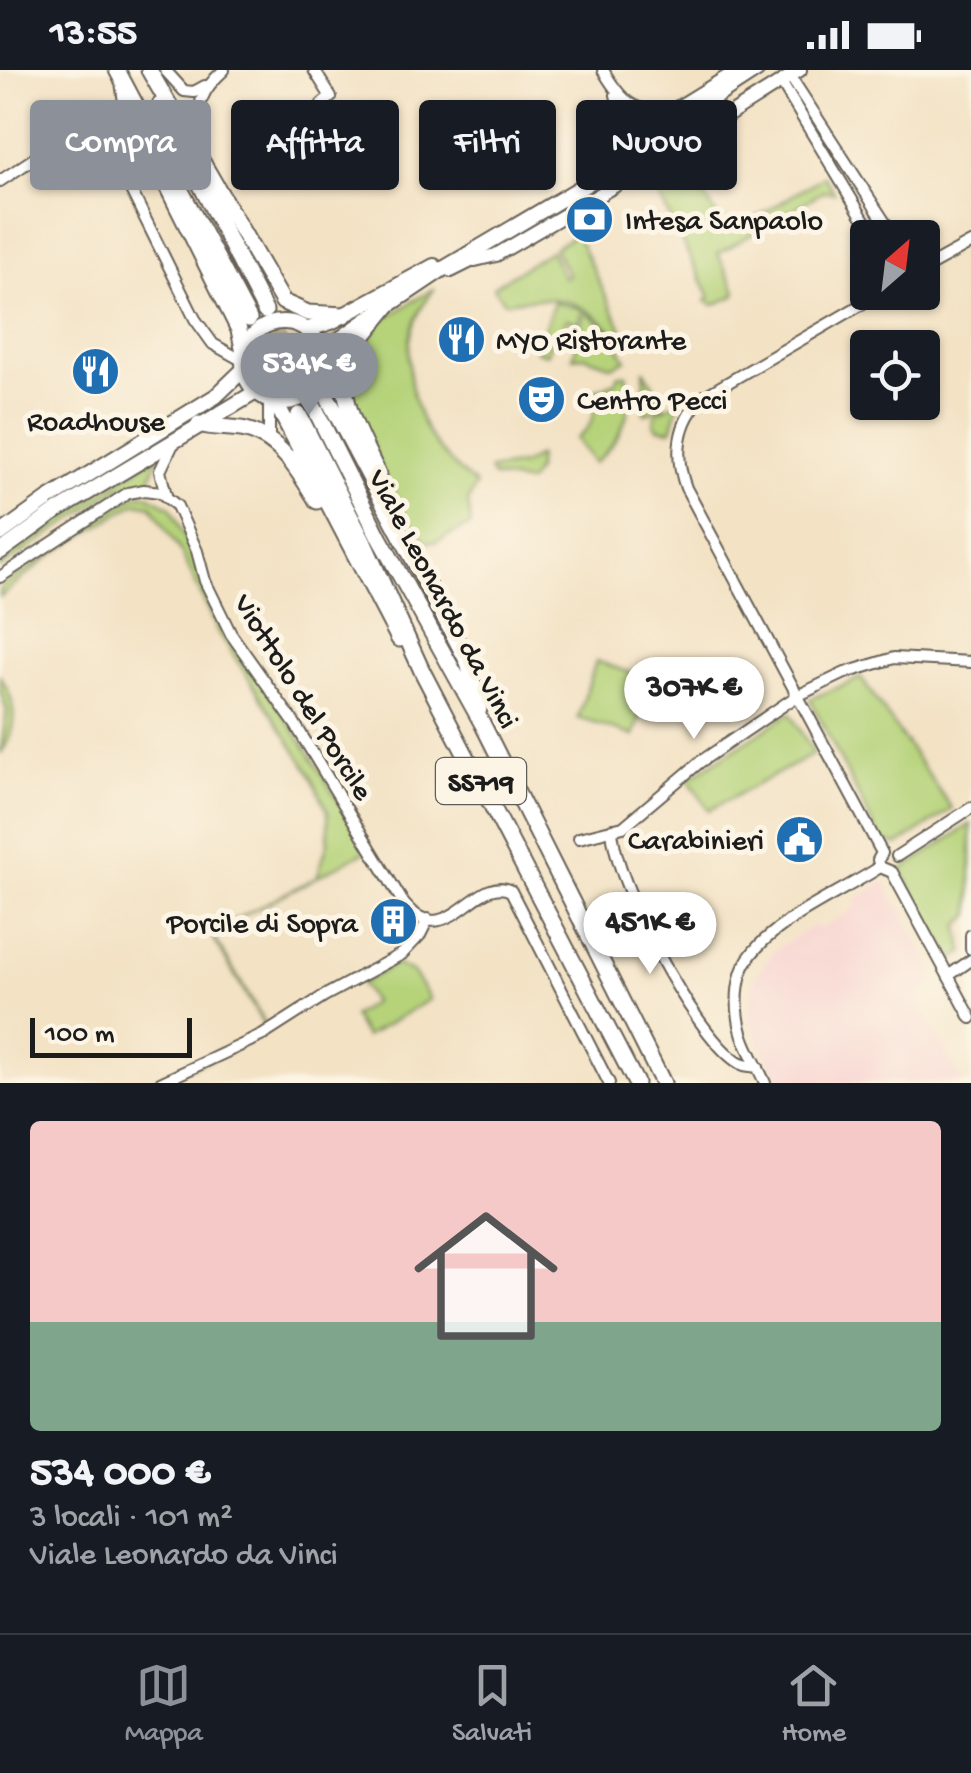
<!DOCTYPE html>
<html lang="it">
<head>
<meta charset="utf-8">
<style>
  :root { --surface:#171b24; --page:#242831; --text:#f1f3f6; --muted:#9ea1a6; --line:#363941; --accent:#8c9099 }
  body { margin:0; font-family:"Gochi Hand",sans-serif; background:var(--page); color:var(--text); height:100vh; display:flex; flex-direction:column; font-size:38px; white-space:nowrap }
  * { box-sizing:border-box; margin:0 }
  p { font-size:32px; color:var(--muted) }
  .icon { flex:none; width:55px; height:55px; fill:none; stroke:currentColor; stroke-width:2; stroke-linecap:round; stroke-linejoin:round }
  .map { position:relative; height:1013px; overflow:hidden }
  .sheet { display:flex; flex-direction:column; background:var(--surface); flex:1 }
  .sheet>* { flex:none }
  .hud { position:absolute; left:30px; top:30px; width:912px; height:90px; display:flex; gap:20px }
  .needle { width:65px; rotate:28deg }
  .controls { position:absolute; left:850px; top:150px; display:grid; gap:20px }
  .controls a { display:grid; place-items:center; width:90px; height:90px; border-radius:10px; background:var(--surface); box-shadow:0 2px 8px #0004; font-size:50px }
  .scale { position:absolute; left:30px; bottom:25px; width:162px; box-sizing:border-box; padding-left:10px; border:5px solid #1c1c1c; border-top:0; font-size:28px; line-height:35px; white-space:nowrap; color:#1c1c1c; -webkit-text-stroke:8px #fcf5e5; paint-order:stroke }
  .price { position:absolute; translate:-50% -85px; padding:0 22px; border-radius:35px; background:#fff; color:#222; font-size:32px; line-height:65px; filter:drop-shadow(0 2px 5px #0008) }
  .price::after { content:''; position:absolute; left:50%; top:60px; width:30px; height:22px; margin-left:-15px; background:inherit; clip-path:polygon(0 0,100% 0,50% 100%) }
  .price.on { background:var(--accent); color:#fff }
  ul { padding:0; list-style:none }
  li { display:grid; align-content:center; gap:20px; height:530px; padding:0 30px }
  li+li { border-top:2px solid var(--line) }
  li span { display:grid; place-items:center; height:310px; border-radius:10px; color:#555 }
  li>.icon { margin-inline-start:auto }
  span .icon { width:180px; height:180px; fill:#fffc; stroke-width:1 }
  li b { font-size:42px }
  .tag { padding:0 35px; border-radius:10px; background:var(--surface); box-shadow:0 2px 8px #0004; font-size:35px; line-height:90px }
  .tag.on { background:var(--accent); color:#fff }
  .status { display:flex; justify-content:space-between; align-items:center; height:70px; padding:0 50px; background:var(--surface); direction:ltr }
  .status svg { height:28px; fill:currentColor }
  .tabs { display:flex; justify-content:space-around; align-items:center; height:140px; border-top:2px solid var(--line); background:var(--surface); font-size:28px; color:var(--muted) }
  .tabs a { display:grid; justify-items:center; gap:5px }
  .tabs .on { color:var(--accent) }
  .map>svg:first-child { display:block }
  .built { fill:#f7d0ce }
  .green { fill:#b6d37a; stroke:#69784b; stroke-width:2.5 }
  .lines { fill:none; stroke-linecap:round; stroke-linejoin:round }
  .trunk-tunnel { stroke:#c8baa2; stroke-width:15; stroke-dasharray:15 8; stroke-linecap:butt }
  .minor-casing { stroke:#676157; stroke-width:14 }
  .tertiary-casing { stroke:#676157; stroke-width:16 }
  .secondary-casing { stroke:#676157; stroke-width:18 }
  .trunk-casing { stroke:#676157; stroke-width:19 }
  .minor { stroke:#fff; stroke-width:10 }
  .tertiary { stroke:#fff; stroke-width:12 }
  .secondary { stroke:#fff; stroke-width:14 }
  .trunk { stroke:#fff; stroke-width:15 }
  .labels { text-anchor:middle; stroke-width:10; stroke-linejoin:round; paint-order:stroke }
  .shield { fill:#fcf5e5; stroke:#5f5d58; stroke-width:2.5 }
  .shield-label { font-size:28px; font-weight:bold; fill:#1c1c1c }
  .poi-label { font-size:30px; fill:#1c1c1c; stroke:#fcf5e5; text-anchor:start }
  .street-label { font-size:30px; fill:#1c1c1c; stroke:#fcf5e5 }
</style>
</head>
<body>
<div class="status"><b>13:55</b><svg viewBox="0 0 49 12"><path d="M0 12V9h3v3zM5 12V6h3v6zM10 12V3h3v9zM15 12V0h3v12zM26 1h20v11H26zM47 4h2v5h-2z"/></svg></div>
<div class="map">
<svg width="971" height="1013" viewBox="0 0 971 1013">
  <rect width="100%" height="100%" fill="#fcf5e5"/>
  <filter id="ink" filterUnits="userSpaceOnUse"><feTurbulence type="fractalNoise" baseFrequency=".01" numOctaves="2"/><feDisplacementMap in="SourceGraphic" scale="20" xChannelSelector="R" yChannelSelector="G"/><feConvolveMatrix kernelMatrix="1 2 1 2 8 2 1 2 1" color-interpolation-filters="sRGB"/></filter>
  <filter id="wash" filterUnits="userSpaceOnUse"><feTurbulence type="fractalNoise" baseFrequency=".0048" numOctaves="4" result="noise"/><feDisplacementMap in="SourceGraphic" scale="40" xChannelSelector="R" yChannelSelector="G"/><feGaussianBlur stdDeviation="2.25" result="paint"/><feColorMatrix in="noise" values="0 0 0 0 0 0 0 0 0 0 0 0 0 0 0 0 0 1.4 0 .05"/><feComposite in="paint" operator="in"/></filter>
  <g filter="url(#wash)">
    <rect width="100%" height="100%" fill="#f3e2c4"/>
    <!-- built -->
    <path class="built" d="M884 811 936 905 917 930 963 1013H778L750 950 749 935 756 905 777 878 816 854 820 859 856 837 853 831Z"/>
    <!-- green -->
    <path class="green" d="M690 103 721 152 754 149 824 106 834 122 824 121 718 184 736 221 734 226 714 235 706 231 710 227 656 120Z
      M576 164 622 259 615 264C580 225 553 226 504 232L493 217 550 181 564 208 569 206 554 178Z
      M435 218C412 247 406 269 410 305 415 355 438 384 476 415L468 431 471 455 435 472H426L405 445 385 407 351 327 350 301 381 251Z
      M554 232 583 239 579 253 567 249 561 267 553 265 547 284 536 281Z
      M586 241 612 264 626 290 612 296 584 286 573 287Z
      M644 299 664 336 645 344Z
      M626 304C636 339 621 371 594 393L576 369C592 358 598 341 593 321L616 312 617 306Z
      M680 331 671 360 658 358 654 353 656 343Z
      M157 386 158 389 148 414 121 417 0 498V489Z
      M538 386 536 401 528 413 493 407 489 400 522 395Z
      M146 424 171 437 228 564 305 676 368 780 212 862V864L267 957V960C231 982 191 998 151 1013H148L267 960 211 864 212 862 317 807 328 772V742L309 701 218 561 182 484 152 436 136 433 50 486 0 527V517L134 426Z
      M596 591 653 610 634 666 578 648Z
      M0 606C17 631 19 659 0 684L7 641 0 620Z
      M861 608 952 739 898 775 882 771 879 767 810 629Z
      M790 643 814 684 709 740 688 709Z
      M971 754V845L959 855 963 883 953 890 902 803 903 799Z
      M396 894 413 903 430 929 365 967 353 946 373 932 361 914Z"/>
  </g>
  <g filter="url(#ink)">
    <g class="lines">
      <!-- trunk-tunnel -->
      <path class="trunk-tunnel" d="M265 241 314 337
        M249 249 299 345"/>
      <defs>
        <path id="minor" d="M165 0 184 21 194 22 205 16
          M314 0 331 27 322 34
          M603 0C621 31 634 44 671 42
          M790 6 895 168
          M781 12 875 168
          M616 25 623 51 617 81
          M193 78 199 71C199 36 196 25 224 0
          M0 111 62 70 78 63 103 77 123 104 195 249 213 274 243 291
          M922 200 971 173
          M269 369V330
          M166 425 160 401 174 372
          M0 507 128 423 144 420 160 422 177 436 197 481 205 511 231 564 295 654 404 834C447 885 476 802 511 821L609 1013
          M612 759C615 814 692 960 736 991 742 996 750 996 758 997
          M579 768 623 757 700 692 797 626 845 603 894 588 971 592
          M897 786 971 738
          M880 797 878 790 882 783 686 418C674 386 677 352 703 327L883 222
          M880 797 892 802 971 948
          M971 865V879
          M948 906 971 890
          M160 1013 263 965 324 926 402 884 420 865 428 849
          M765 1013C756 992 742 972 739 949 736 930 737 906 748 889 774 850 841 823 880 797"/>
        <path id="tertiary" d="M451 201 471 191 496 185 645 98 800 0"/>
        <path id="secondary" d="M585 104 672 42 737 2
          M243 292a40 40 0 1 1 80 0a40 40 0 1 1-80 0Z
          M306 260 331 252 434 196
          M322 292 340 269 367 250 443 199 612 99 637 78 757 0
          M0 464 47 430 216 326 243 300
          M0 482 54 443 256 322"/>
        <path id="trunk" d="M117 0 249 249
          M149 0 283 232 308 243 344 245
          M124 15 127 36 239 260 244 283
          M160 35 265 241
          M78 63 109 53 127 36
          M123 104 131 45
          M320 305 322 317 468 592 479 639
          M275 331 399 569
          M314 337 380 469 482 653 663 1013
          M299 345 364 473 422 601 636 1013
          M199 354C215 359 230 356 246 360 280 368 300 403 317 431
          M378 404C365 374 337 331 347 297 353 275 373 255 387 237"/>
      </defs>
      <!-- minor casing -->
      <use href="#minor" class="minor-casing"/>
      <!-- tertiary casing -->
      <use href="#tertiary" class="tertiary-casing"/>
      <!-- secondary casing -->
      <use href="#secondary" class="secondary-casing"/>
      <!-- trunk casing -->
      <use href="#trunk" class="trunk-casing"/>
      <!-- minor -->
      <use href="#minor" class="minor"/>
      <!-- tertiary -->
      <use href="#tertiary" class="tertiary"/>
      <!-- secondary -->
      <use href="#secondary" class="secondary"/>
      <!-- trunk -->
      <use href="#trunk" class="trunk"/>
    </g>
  </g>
  <!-- icons -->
  <defs>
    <symbol id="bank-disc" viewBox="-11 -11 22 22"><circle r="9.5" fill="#1f6fb2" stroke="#fcf5e5"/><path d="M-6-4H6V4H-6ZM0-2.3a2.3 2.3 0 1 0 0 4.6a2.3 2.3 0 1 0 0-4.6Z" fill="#fff"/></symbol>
    <symbol id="restaurant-disc" viewBox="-11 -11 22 22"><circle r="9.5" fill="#1f6fb2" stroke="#fcf5e5"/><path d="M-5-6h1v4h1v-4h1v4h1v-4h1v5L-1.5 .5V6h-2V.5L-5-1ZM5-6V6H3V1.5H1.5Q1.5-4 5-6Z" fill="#fff"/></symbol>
    <symbol id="theatre-disc" viewBox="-11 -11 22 22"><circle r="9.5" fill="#1f6fb2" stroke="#fcf5e5"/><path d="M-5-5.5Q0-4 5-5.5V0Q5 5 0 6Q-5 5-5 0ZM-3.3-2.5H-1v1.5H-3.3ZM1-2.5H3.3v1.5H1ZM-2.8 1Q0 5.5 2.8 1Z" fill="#fff"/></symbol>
    <symbol id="civic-disc" viewBox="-11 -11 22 22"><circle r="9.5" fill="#1f6fb2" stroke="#fcf5e5"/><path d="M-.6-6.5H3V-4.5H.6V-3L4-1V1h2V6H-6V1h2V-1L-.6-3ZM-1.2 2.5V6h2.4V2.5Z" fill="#fff"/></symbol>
    <symbol id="building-disc" viewBox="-11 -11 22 22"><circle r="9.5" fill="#1f6fb2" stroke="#fcf5e5"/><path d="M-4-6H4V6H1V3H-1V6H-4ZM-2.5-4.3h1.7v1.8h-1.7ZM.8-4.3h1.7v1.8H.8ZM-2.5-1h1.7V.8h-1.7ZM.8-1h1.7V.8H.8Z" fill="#fff"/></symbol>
  </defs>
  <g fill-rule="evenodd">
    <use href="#bank-disc" x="562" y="122" width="55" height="55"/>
    <use href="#restaurant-disc" x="434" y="242" width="55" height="55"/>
    <use href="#restaurant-disc" x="68" y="274" width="55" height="55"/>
    <use href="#theatre-disc" x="514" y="302" width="55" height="55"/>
    <use href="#civic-disc" x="772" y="742" width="55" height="55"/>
    <use href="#building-disc" x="366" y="824" width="55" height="55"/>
  </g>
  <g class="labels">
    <!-- shield labels -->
    <rect class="shield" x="436" y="688" width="90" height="46" rx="8"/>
    <g class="shield-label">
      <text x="481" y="721">SS719</text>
    </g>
    <!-- poi labels -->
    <g class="poi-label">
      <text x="625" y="159">Intesa Sanpaolo</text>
      <text x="496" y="279">MYO Ristorante</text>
      <text x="577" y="339">Centro Pecci</text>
      <text x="96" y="360" text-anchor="middle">Roadhouse</text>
      <text x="764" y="779" text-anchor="end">Carabinieri</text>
      <text x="358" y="862" text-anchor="end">Porcile di Sopra</text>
    </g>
    <!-- street labels -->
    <g class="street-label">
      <text transform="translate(445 528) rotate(62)" y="10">Viale Leonardo da Vinci</text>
      <text transform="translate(305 626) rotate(58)" y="10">Viottolo del Porcile</text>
    </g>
  </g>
</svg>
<div class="controls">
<a><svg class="needle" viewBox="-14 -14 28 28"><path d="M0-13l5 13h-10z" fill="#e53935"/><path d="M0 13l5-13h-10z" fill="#9ea1a6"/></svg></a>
<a><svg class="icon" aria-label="locate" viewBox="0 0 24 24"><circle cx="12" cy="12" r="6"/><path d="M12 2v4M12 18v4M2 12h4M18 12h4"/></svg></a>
</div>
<div class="scale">100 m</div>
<b class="price on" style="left:309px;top:348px">534K €</b>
<b class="price" style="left:694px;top:672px">307K €</b>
<b class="price" style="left:650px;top:907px">451K €</b>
<div class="hud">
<a class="tag on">Compra</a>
<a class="tag">Affitta</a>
<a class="tag">Filtri</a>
<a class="tag">Nuovo</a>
</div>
</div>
<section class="sheet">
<ul>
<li><span style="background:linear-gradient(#f6c9c9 65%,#7fa58c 0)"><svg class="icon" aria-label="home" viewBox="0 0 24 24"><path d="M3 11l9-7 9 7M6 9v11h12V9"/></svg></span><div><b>534 000 €</b><p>3 locali · 101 m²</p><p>Viale Leonardo da Vinci</p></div></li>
</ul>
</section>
<nav class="tabs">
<a class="on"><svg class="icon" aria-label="map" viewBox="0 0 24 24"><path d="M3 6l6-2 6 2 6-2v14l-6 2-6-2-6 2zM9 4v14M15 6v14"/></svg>Mappa</a>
<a><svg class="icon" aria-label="saved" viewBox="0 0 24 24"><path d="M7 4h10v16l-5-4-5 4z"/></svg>Salvati</a>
<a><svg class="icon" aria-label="home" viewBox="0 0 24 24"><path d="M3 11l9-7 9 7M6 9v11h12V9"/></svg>Home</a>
</nav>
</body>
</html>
